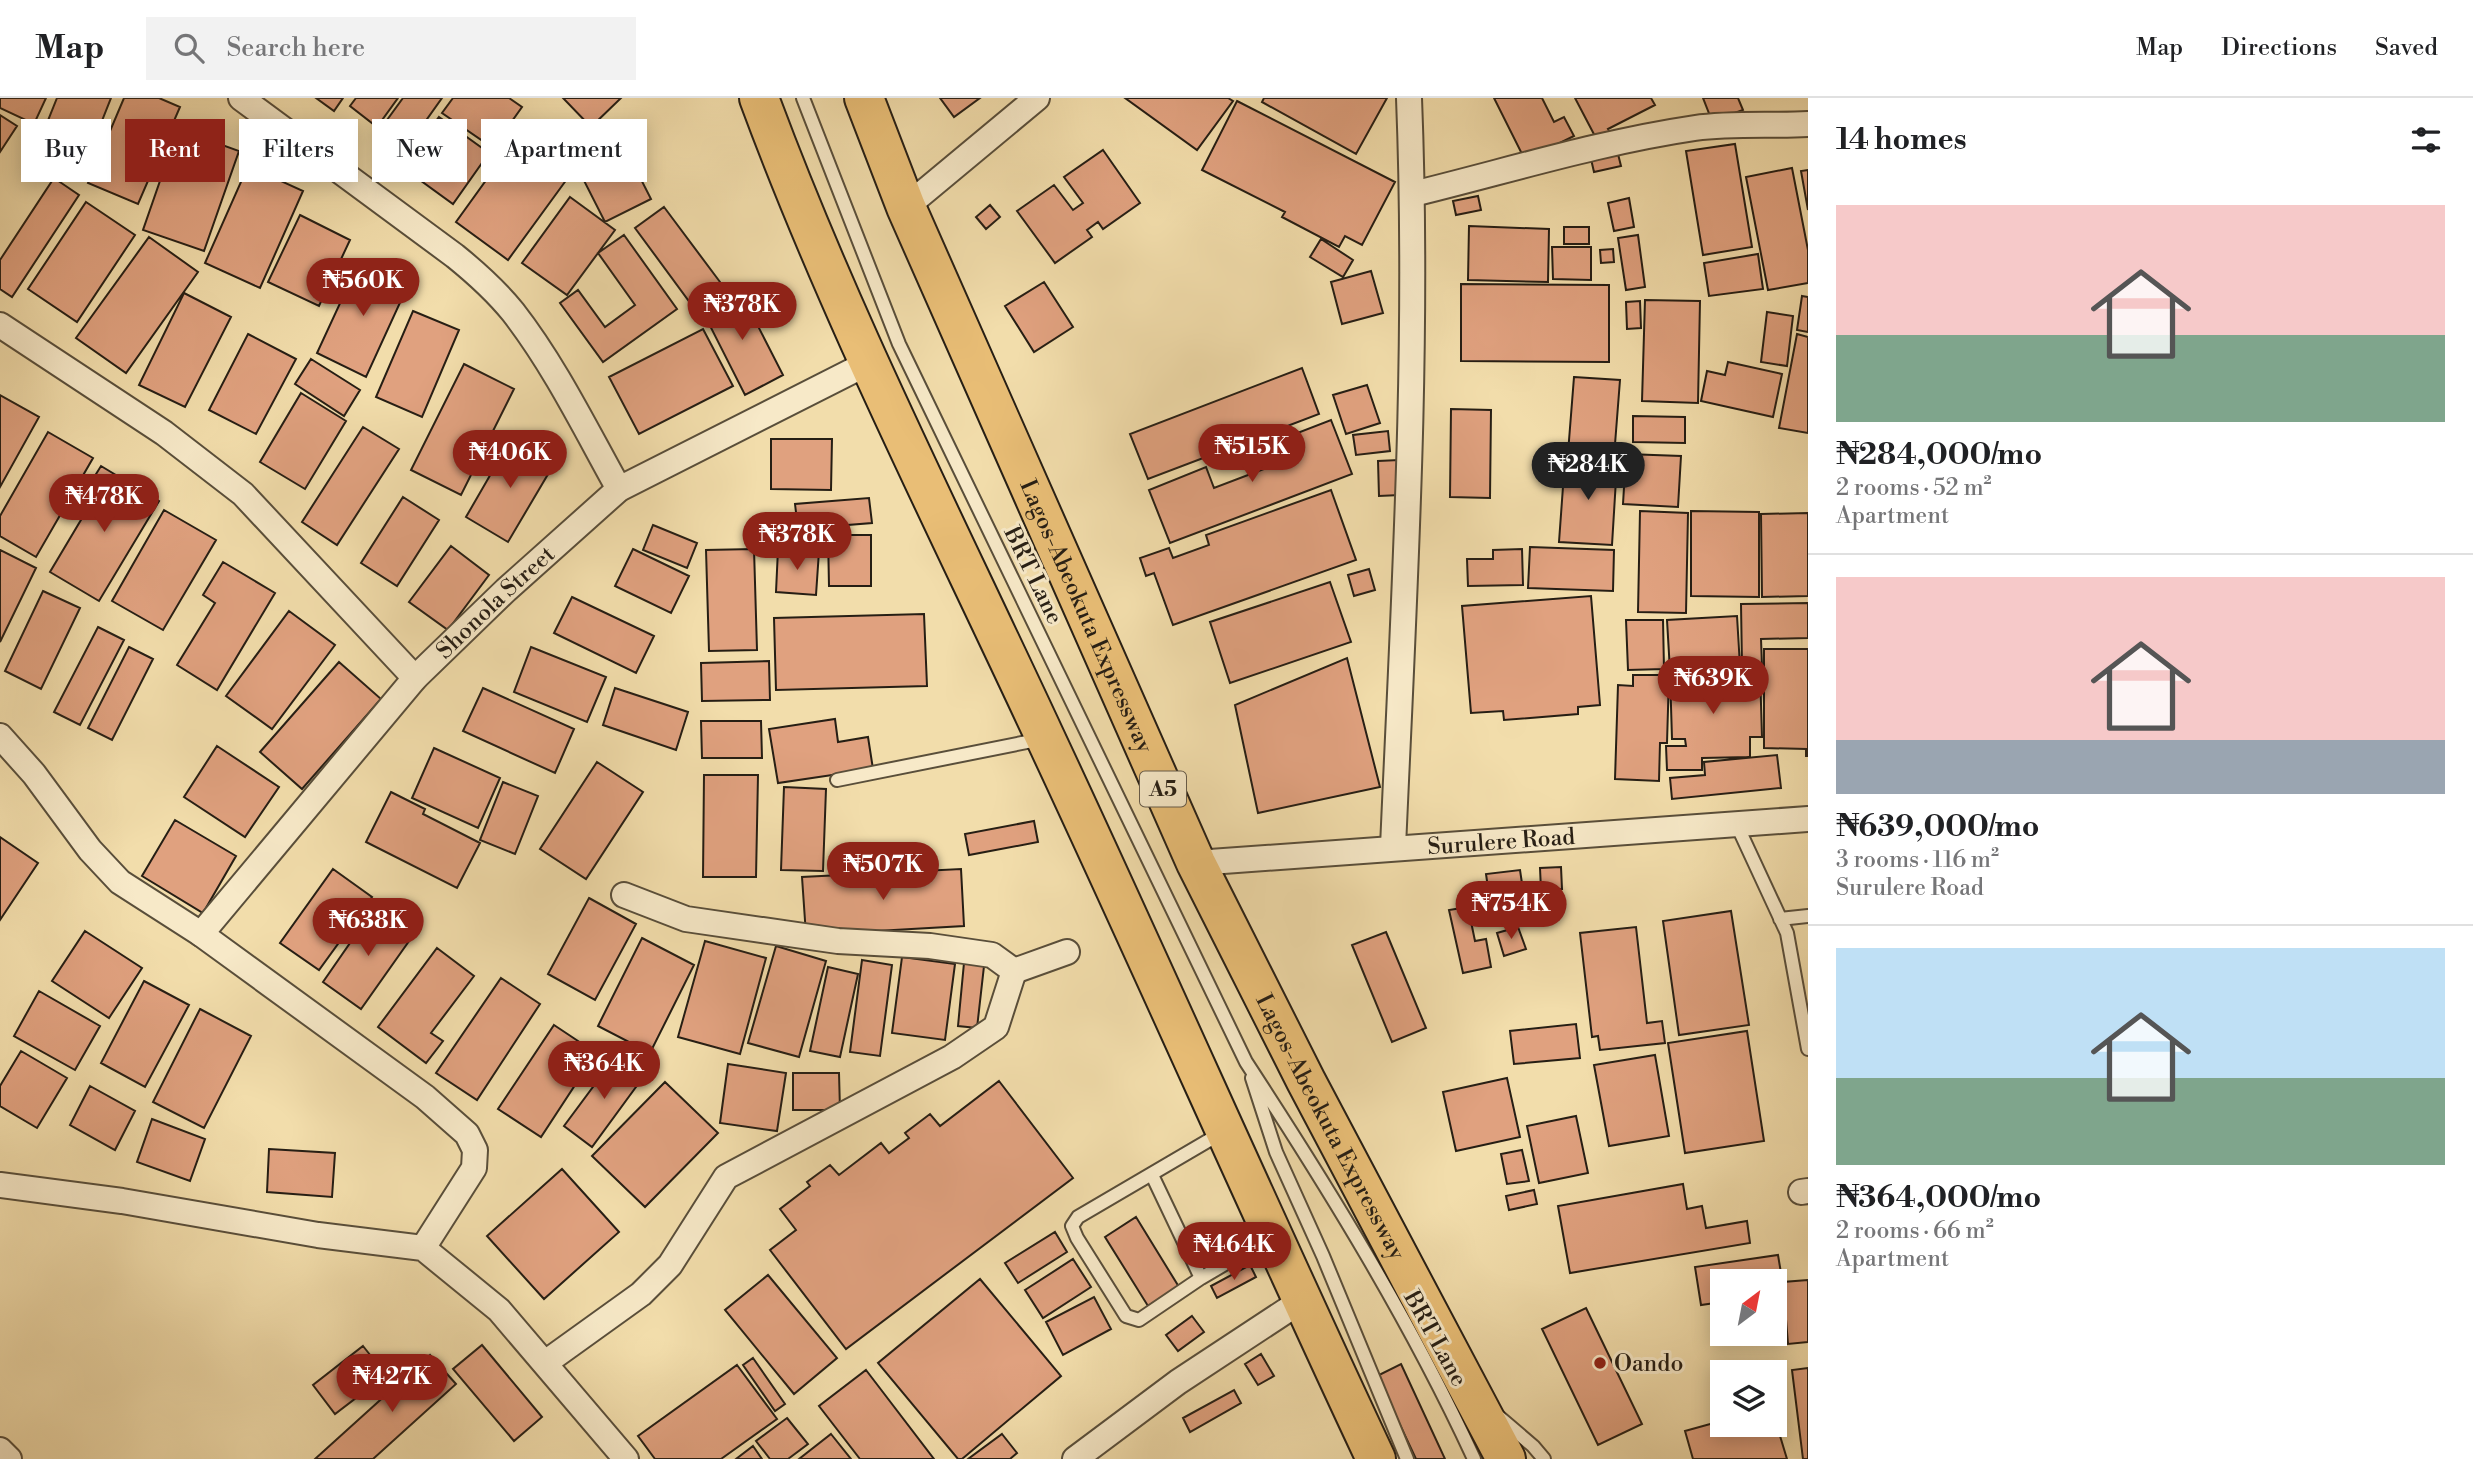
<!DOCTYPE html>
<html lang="en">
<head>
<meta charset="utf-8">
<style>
  :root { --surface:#fff; --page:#f2f2f2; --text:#202124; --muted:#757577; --line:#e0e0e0; --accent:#8f2418 }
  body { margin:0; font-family:"Libre Bodoni",serif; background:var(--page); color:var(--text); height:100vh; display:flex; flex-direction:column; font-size:26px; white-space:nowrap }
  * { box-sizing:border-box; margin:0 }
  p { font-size:23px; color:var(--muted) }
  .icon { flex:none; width:38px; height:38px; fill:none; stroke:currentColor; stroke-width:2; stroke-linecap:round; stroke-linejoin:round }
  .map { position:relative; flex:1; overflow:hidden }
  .side { display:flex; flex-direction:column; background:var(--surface); width:665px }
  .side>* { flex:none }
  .top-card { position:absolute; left:21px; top:21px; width:665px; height:63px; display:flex; gap:14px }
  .needle { width:46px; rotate:32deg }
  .buttons { position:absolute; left:1710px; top:1171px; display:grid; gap:14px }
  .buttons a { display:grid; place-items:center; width:77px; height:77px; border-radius:0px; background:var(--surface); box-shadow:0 4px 18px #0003; font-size:35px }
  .price { position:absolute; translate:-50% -60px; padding:0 16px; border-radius:24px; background:var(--accent); color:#fff; font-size:23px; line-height:46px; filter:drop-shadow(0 2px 4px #0008) }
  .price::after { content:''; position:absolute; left:50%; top:42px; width:21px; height:16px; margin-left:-10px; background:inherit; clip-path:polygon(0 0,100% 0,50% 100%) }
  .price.on { background:#222; color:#fff }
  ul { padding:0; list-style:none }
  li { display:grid; align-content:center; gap:14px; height:371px; padding:0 28px }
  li+li { border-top:2px solid var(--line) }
  li span { display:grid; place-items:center; height:217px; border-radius:0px; color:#555 }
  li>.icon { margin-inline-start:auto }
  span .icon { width:126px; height:126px; fill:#fffc; stroke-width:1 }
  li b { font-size:30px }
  h2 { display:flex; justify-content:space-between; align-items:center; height:84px; padding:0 28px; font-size:30px }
  .chip { padding:0 24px; border-radius:0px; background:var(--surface); box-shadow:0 4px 18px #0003; font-size:24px; line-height:63px }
  .chip.on { background:var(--accent); color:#fff }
  header { display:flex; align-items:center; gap:42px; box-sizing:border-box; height:98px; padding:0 35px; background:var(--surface); border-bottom:2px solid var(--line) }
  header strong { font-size:33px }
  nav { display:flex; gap:38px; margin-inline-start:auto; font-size:24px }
  .search { width:490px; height:63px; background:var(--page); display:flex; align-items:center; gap:18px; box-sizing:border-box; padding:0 24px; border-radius:0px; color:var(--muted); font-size:26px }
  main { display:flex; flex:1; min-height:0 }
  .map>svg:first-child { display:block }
  .building { fill:#e0a17f; stroke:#261e14; stroke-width:2 }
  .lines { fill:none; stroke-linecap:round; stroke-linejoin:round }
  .lane-casing { stroke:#594e3a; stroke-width:16 }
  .street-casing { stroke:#594e3a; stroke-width:28 }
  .highway-casing { stroke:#261e14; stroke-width:42 }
  .lane { stroke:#f7e9c8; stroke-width:12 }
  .street { stroke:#f7e9c8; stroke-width:24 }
  .highway { stroke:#e9be76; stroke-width:38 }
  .poi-dot { fill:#8f2418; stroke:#f7e9c8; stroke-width:2.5 }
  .labels { text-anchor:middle; stroke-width:6; stroke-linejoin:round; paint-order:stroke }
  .shield { fill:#f7e9c8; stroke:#655b4a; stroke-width:2 }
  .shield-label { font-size:21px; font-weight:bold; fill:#261e14 }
  .street-label { font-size:23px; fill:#261e14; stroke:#f7e9c8 }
  .poi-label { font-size:23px; fill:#261e14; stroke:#f7e9c8; text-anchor:start }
</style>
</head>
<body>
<header>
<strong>Map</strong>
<div class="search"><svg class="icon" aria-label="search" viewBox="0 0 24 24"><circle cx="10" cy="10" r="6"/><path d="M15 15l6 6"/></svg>Search here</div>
<nav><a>Map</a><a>Directions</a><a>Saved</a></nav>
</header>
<main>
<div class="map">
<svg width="1808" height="1361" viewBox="0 0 1808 1361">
  <rect width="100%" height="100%" fill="#f2ddab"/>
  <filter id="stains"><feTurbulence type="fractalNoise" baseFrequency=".00286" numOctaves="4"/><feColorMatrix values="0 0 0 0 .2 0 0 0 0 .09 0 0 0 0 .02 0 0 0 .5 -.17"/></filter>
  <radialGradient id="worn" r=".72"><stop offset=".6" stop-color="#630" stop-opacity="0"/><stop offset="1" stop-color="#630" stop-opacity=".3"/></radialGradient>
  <!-- building -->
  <path class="building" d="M0 0H46L34 26 0 10Z
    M57 0H111L88 58 41 40Z
    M124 0H159L180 9 138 106 88 85Z
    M316 0H343L334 13Z
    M356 0H398L377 29 350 8Z
    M403 0H442L405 52 379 33Z
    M453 0H509L522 9 493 50 442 15Z
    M563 0H621L591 29Z
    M940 0H980L954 19Z
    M1125 0H1228L1233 3 1197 52Z
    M1264 0H1387L1356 56 1262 4Z
    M1494 0H1542L1554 24 1564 19 1574 38 1525 62Z
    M1575 0H1651L1655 7 1608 31 1610 34 1597 42Z
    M1703 0H1738L1743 12 1712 23Z
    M1237 3 1395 84 1362 147 1345 138 1339 149 1282 119 1285 114 1202 72Z
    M0 17 17 28 0 54Z
    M439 19 489 55 453 106 402 69Z
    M178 31 239 53 204 153 143 132Z
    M619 38 651 101 605 124 573 61Z
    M515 42 567 81 508 162 456 124Z
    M1735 46 1752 149 1703 157 1686 53Z
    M1103 52 1140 105 1103 131 1098 124 1087 132 1092 139 1055 165 1017 113 1054 87 1073 112 1083 105 1064 79Z
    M1618 56 1621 68 1594 74 1591 61Z
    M248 68 303 93 260 190 205 165Z
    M1792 70 1808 152V185L1768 192 1746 79Z
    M1808 72V112L1801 73Z
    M54 80 79 97 12 199 0 191V162Z
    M1478 98 1481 112 1456 117 1453 103Z
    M570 99 615 132 567 197 522 165Z
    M1629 100 1634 129 1614 133 1608 105Z
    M86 104 135 137 77 224 28 191Z
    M990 107 1000 119 986 131 976 119Z
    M664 109 720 184 691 206 635 130Z
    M300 117 350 142 319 208 268 184Z
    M1469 128 1549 131 1548 184 1468 182Z
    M1564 129H1589V146H1564Z
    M624 137 677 211 603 264 560 205 578 192 605 229 635 207 598 155Z
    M1638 137 1645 189 1626 192 1618 140Z
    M149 139 198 174 126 275 76 240Z
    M1321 141 1353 162 1343 179 1310 159Z
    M1552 149H1591V182L1553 181Z
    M1613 151 1614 164 1601 165 1600 152Z
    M1758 156 1763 191 1709 198 1704 165Z
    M360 162 409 185 366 279 317 255Z
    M1371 173 1383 215 1342 226 1331 184Z
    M1044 184 1073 229 1034 254 1005 208Z
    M1461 186 1609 187V264L1461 263Z
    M739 191 783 277 745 297 701 210Z
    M184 195 231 219 185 309 139 287Z
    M1802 198 1808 199V234L1797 232Z
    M1645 202 1700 203 1698 305 1642 303Z
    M1640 203 1641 230 1627 231 1626 204Z
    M413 213 459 232 422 319 376 299Z
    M1767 214 1793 218 1787 268 1761 264Z
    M703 231 733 288 639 336 609 279Z
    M248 236 296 261 256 336 209 312Z
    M1797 236 1808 239V335L1779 330Z
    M311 261 360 292 344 318 295 286Z
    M1728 264 1782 276 1773 319 1701 303 1707 273 1725 277Z
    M464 266 514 291 461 397 411 372Z
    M1302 270 1319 316 1148 381 1130 336Z
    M1574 279 1620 282 1614 359 1568 355Z
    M1367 287 1380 325 1346 336 1333 297Z
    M301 295 346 323 305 391 260 364Z
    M0 297 39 319 0 389Z
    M1451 311 1491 312 1490 400 1450 399Z
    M1633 318 1685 319V345L1633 344Z
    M1331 322 1352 376 1170 445 1149 392 1206 369 1214 390 1282 364 1274 344Z
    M363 329 399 351 337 447 302 424Z
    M1388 333 1390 353 1356 357 1353 337Z
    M48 334 93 360 36 459 0 438V418Z
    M511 341 554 366 508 444 466 419Z
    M771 341H832L831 392 771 391Z
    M1626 356 1681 358 1678 409 1623 406Z
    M1565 361 1617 365 1612 447 1559 444Z
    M1399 362 1400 397 1379 398 1378 363Z
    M101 368 159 403 99 503 50 474 97 395 88 389Z
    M1331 392 1356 462 1173 527 1154 475 1146 478 1140 460 1169 450 1173 460 1209 447 1206 437Z
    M403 399 439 422 397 488 361 465Z
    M869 400 872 425 798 431 795 406Z
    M164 412 216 442 163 532 112 503Z
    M1640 413 1688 415 1686 515 1638 514Z
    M1691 413 1759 414V499L1691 498Z
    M1808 415V498L1762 499 1761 416Z
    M653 427 697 445 687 470 643 452Z
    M828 437H871V488H829Z
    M451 448 489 477 448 532 409 504Z
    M1530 449 1614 452 1613 493 1528 490Z
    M633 451 689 478 671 515 615 488Z
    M754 451 757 552 709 553 706 452Z
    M778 451 819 453 816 497 776 494Z
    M1522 451 1523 487 1468 488 1467 461H1493V452Z
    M0 452 36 470 0 544Z
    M223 464 275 495 217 592 177 567 215 505 203 497Z
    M1369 471 1375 492 1354 498 1348 477Z
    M1330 484 1351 544 1230 585 1210 524Z
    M43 493 80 510 41 591 5 573Z
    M1591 498 1600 607 1578 609V616L1504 622 1503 613 1471 615 1462 508Z
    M572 499 654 538 636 575 554 535Z
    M1808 505V540L1761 541 1762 568H1742L1741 506Z
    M289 513 335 547 272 631 226 598Z
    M924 516 927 588 776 592 774 520Z
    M1737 518 1740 568 1670 573 1667 522Z
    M1626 522H1663L1664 571 1628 572Z
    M98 529 124 542 80 627 54 614Z
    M129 549 153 561 112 642 88 630Z
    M531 549 606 579 587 624 514 594Z
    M1764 551H1808V658H1806V651L1764 650Z
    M1347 560 1380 689 1258 715 1235 607Z
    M769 563 770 602 702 603 701 565Z
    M339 564 381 601 302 691 260 654Z
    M1760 573 1762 639H1750V659L1702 660V672H1667L1666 648H1686L1685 641H1672L1670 575Z
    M1633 577H1669L1667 645H1660L1659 683 1615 681 1618 587 1633 588Z
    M483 590 574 631 555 675 463 633Z
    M615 590 688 614 676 652 603 627Z
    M835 621 838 644 868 639 873 671 778 685 769 631Z
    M701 623H761L762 660H702Z
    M217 648 279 689 245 739 184 699Z
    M434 650 500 680 478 730 412 700Z
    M1777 657 1781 690 1672 701 1670 680 1705 677 1704 664Z
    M597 664 643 694 586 781 540 751Z
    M704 677H758L756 779H703Z
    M503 684 538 698 515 756 480 742Z
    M784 689 826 691 823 773 781 772Z
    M391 694 425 711 423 716 480 745 457 790 366 744Z
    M175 722 236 758 203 815 142 778Z
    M1034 723 1038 744 969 757 965 736Z
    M0 739 38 765 0 822Z
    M1561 769 1562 791 1541 792 1540 770Z
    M333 771 372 799 319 872 280 845Z
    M961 771 964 828 806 837 802 779Z
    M1520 772 1524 799 1490 804 1486 776Z
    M589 800 636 826 595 902 548 876Z
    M375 809 414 836 361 911 323 884Z
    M1468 809 1475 843 1486 841 1491 869 1463 875 1449 812Z
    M1731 813 1749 927 1679 937 1663 823Z
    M1518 829 1526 851 1504 858 1497 835Z
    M1636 829 1647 925 1662 923 1665 945 1600 952 1598 938 1592 939 1580 835Z
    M85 833 142 870 109 920 52 883Z
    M1386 834 1426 930 1392 944 1352 847Z
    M642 840 694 867 650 955 598 928Z
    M705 843 766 860 740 956 678 939Z
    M776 848 826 863 799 959 748 945Z
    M437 850 474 878 431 935 443 943 426 965 378 929Z
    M902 859 955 866 945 942 892 935Z
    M862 862 892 867 880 958 850 954Z
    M964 865 984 868 977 930 958 928Z
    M828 869 858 876 840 959 810 953Z
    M501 880 540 906 477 1002 436 975Z
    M144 883 189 907 145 989 101 965Z
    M39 893 100 928 75 972 14 938Z
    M200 911 251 938 204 1030 153 1004Z
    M1576 926 1580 960 1514 966 1510 933Z
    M554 927 596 955 541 1039 498 1011Z
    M1747 933 1764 1043 1685 1055 1668 945Z
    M21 953 67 980 37 1030 0 1008V988Z
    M1655 957 1669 1038 1609 1048 1594 967Z
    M616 958 644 978 592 1049 564 1028Z
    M728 966 786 975 777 1033 720 1025Z
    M793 975H839L840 1012H793Z
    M1507 980 1520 1039 1456 1053 1443 994Z
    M999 983 1073 1080 846 1251 770 1152 796 1132 780 1111 810 1088 807 1084 830 1067 839 1077 881 1045 889 1055 909 1040 905 1035 930 1016 940 1028Z
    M665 984 718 1035 645 1109 592 1058Z
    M90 988 135 1013 115 1052 70 1027Z
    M1576 1018 1588 1075 1539 1085 1527 1028Z
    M152 1021 205 1041 190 1083 137 1064Z
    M269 1051 335 1055 332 1099 267 1094Z
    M1522 1052 1529 1083 1507 1086 1501 1056Z
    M562 1071 619 1134 544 1201 487 1138Z
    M1683 1086 1687 1111 1702 1108 1706 1130 1747 1123 1750 1145 1570 1175 1558 1108Z
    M1534 1092 1537 1106 1509 1112 1506 1098Z
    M1136 1119 1179 1189 1148 1208 1105 1139Z
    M1055 1134 1067 1154 1018 1185 1005 1165Z
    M1778 1157 1782 1181 1722 1183V1204L1701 1207 1695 1169Z
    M1073 1161 1091 1189 1043 1220 1025 1192Z
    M1250 1167 1256 1179 1217 1200 1211 1188Z
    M768 1177 837 1260 794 1296 725 1212Z
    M980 1181 1061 1278 962 1361H958L878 1265Z
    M1808 1182V1244L1788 1246 1783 1184Z
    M1094 1199 1111 1231 1063 1257 1046 1224Z
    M1586 1210 1642 1326 1598 1347 1542 1231Z
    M1192 1218 1204 1234 1178 1253 1166 1237Z
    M482 1247 542 1319 514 1343 453 1271Z
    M363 1248 386 1277 335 1316 313 1287Z
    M1261 1256 1274 1278 1258 1287 1245 1266Z
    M430 1257 456 1286 373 1361H315Z
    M753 1260 785 1306 775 1313 743 1267Z
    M1401 1266 1445 1361H1416L1377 1278Z
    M737 1267 777 1321 721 1361H655L638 1338Z
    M1808 1270V1361H1803L1792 1272Z
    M866 1272 934 1361H860L819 1308Z
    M1234 1292 1241 1305 1190 1334 1183 1320Z
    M1774 1318 1787 1361H1693L1685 1333 1721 1323 1722 1330 1734 1326H1774Z
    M787 1320 808 1346 788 1361H770L756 1343Z
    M831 1336 851 1361H799Z
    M1002 1336 1017 1355 1010 1361H968Z
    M753 1348 762 1361H736Z"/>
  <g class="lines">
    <defs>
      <path id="lane" d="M803 0 899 246 1246 964C1329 1091 1410 1222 1474 1361
        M837 682 1042 641
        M1736 725 1787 835 1808 951
        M1780 821 1808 818
        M1252 980 1276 1054 1323 1158 1407 1361
        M1223 1034 1078 1119 1072 1128 1077 1140 1126 1218 1139 1222 1201 1180 1271 1139
        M1152 1077 1201 1180
        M1498 1318 1533 1348 1544 1361"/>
      <g id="street">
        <path d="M241 0 455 158C476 175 496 193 513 214 555 268 586 332 619 391"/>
        <path d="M1413 96C1507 73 1600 44 1695 30 1732 25 1771 28 1808 26"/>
        <path d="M906 109 1037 0"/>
        <path d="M0 227 164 335 243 396 415 580"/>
        <path d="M0 638 34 676 90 752 120 784 201 836 425 999 467 1036 475 1052 474 1070 423 1150"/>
        <path d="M1393 749C1404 500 1419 250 1409 0"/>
        <path id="s1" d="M1196 765 1808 721"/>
        <path d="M624 797 686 821 838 843 930 848 992 857 1014 873"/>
        <path id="s2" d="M201 836 415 580 506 492 619 391 868 265"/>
        <path d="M1014 873 1067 854"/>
        <path d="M0 1087 122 1103 318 1137 423 1150 499 1212 626 1361"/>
        <path d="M1801 1094 1808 1093"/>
        <path d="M545 1265 641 1196 670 1167 726 1079 952 959 996 929 1014 873"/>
        <path d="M0 1352 9 1361"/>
        <path d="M1075 1361 1178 1284 1301 1203"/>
      </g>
      <g id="highway">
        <path d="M759 0C840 219 946 426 1044 637 1157 878 1263 1121 1376 1361"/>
        <path id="s3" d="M864 0 906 109 1196 765 1306 983 1506 1361"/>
      </g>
    </defs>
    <!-- lane casing -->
    <use href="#lane" class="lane-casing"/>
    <!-- street casing -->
    <use href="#street" class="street-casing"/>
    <!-- highway casing -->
    <use href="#highway" class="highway-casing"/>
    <!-- lane -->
    <use href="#lane" class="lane"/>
    <!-- street -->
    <use href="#street" class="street"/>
    <!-- highway -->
    <use href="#highway" class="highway"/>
  </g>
  <!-- markers -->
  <circle class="poi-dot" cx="1600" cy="1265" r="7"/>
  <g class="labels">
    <!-- shield labels -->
    <rect class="shield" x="1140" y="673.5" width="46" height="35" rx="5"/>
    <g class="shield-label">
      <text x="1163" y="698">A5</text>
    </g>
    <!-- street labels -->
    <g class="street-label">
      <text transform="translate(1034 477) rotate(64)" y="8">BRT Lane</text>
      <text dy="8" stroke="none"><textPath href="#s2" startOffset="444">Shonola Street</textPath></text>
      <text dy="8" stroke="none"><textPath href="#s3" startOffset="564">Lagos-Abeokuta Expressway</textPath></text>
      <text dy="8" stroke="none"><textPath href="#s1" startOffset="306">Surulere Road</textPath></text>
      <text dy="8" stroke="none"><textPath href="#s3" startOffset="1130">Lagos-Abeokuta Expressway</textPath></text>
      <text transform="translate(1436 1240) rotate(61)" y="8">BRT Lane</text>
    </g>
    <!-- poi labels -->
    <g class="poi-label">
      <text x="1614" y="1273">Oando</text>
    </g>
  </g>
  <rect width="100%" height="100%" filter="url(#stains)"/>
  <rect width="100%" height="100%" fill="url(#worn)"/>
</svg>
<div class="buttons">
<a><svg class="needle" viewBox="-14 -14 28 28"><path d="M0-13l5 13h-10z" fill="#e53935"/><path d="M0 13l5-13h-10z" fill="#757577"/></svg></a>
<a><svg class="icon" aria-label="layers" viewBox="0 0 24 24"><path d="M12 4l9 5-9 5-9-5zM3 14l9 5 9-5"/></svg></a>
</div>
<b class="price" style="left:363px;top:220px">₦560K</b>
<b class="price" style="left:742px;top:244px">₦378K</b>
<b class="price" style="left:1252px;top:386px">₦515K</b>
<b class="price" style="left:510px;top:392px">₦406K</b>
<b class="price on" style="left:1588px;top:404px">₦284K</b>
<b class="price" style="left:104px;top:436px">₦478K</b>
<b class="price" style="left:797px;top:474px">₦378K</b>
<b class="price" style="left:1713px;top:618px">₦639K</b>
<b class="price" style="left:883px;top:804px">₦507K</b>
<b class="price" style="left:1511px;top:843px">₦754K</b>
<b class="price" style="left:368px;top:860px">₦638K</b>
<b class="price" style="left:604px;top:1003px">₦364K</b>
<b class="price" style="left:1234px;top:1184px">₦464K</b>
<b class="price" style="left:392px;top:1316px">₦427K</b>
<div class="top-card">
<a class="chip">Buy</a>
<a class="chip on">Rent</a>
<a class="chip">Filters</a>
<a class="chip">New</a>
<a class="chip">Apartment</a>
</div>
</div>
<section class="side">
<h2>14 homes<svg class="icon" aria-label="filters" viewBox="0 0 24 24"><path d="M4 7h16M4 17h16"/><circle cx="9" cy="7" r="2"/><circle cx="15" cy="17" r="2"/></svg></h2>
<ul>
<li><span style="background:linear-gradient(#f6c9c9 60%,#7fa58c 0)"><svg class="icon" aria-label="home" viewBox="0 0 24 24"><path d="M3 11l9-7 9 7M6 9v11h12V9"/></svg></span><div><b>₦284,000/mo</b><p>2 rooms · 52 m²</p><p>Apartment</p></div></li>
<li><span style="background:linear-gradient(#f6c9c9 75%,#9aa5b1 0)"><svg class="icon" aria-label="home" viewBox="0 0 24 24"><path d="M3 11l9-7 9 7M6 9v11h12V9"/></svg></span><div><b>₦639,000/mo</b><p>3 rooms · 116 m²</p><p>Surulere Road</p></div></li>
<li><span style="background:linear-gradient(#bfe0f5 60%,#7fa58c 0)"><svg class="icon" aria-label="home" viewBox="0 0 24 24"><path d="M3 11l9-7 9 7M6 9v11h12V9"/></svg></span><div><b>₦364,000/mo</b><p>2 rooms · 66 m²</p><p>Apartment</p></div></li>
</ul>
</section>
</main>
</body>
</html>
